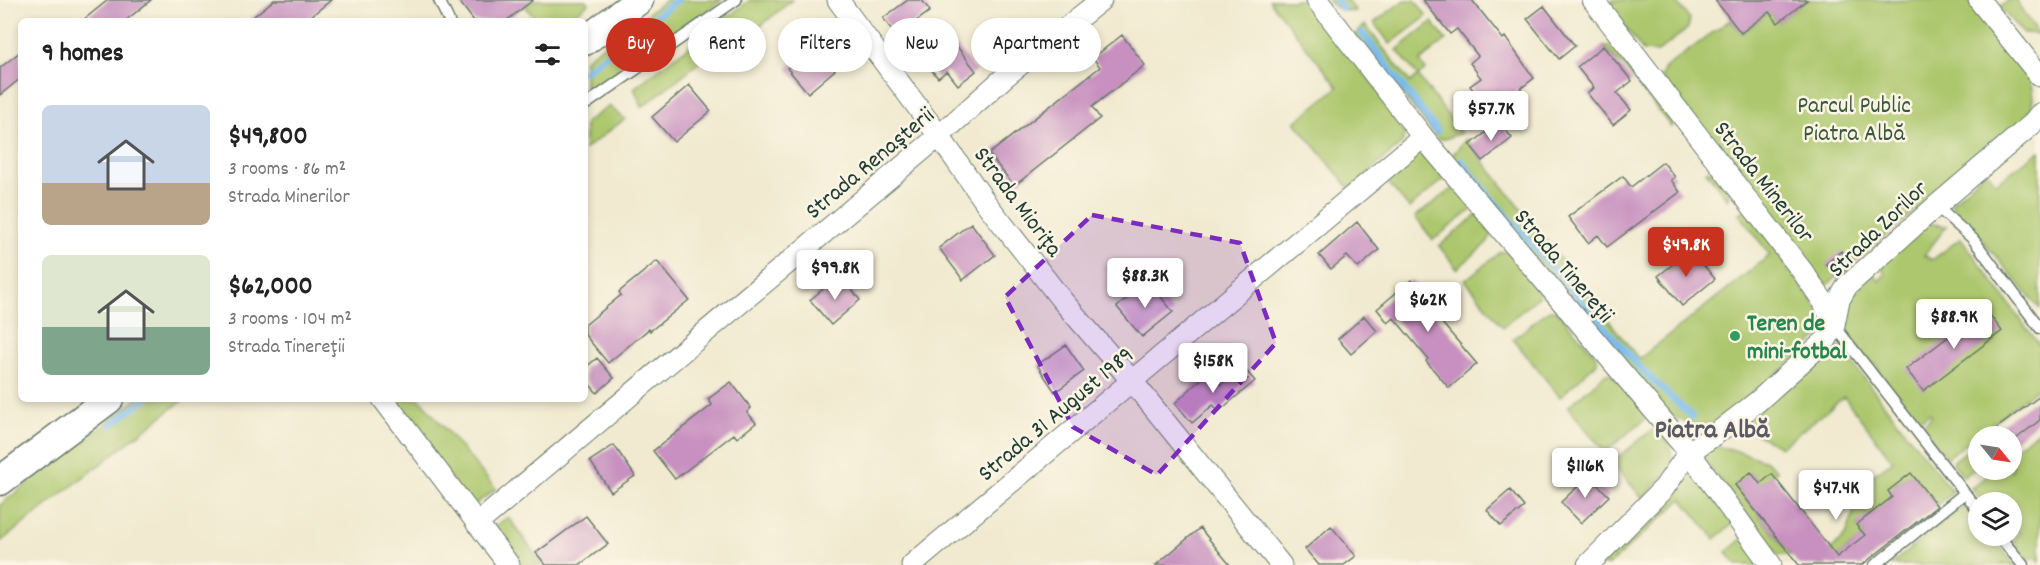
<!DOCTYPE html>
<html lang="en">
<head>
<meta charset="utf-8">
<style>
  :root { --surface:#fff; --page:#f2f2f2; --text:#222; --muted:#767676; --accent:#c8321e }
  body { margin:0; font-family:Dekko,sans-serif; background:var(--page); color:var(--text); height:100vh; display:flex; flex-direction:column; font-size:22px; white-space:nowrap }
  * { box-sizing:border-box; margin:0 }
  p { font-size:20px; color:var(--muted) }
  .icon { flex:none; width:33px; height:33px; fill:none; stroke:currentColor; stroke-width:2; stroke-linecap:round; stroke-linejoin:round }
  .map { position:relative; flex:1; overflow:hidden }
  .details { position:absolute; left:18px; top:18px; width:570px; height:384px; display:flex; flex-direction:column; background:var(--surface); border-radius:9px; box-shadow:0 3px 9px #0003 }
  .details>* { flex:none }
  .guide { position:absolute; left:606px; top:18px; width:570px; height:54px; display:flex; gap:12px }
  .needle { width:39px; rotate:120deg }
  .controls { position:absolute; left:1968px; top:426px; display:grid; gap:12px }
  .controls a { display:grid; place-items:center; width:54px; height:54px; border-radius:50%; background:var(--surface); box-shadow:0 3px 9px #0003; font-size:30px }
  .price { position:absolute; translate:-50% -51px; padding:0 14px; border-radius:6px; background:#fff; color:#222; font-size:20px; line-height:39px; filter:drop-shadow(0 2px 3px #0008) }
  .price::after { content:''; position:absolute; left:50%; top:36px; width:18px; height:14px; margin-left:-9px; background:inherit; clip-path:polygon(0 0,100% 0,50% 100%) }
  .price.selected { background:var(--accent); color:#fff }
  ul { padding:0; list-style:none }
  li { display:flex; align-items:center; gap:18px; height:150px; padding:0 24px }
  li span { display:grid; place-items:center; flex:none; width:168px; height:120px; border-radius:9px; color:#555 }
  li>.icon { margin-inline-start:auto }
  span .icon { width:72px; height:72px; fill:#fffc; stroke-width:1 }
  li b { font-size:26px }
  h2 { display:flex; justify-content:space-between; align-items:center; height:72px; padding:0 24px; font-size:26px }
  .chip { padding:0 21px; border-radius:27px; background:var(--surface); box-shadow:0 3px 9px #0003; font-size:21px; line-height:54px }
  .chip.selected { background:var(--accent); color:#fff }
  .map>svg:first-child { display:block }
  .green { fill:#acc76d; stroke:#668250; stroke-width:1.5 }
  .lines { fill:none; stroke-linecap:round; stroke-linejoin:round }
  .stream { stroke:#79bbef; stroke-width:7 }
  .building { fill:#c790c0 }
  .service-casing { stroke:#687a6b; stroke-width:13 }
  .minor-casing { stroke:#687a6b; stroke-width:23 }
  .secondary-casing { stroke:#687a6b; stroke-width:31 }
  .service { stroke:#fff; stroke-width:10 }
  .minor { stroke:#fff; stroke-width:21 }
  .secondary { stroke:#fff; stroke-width:28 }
  .marked { fill:#7b2cbf; fill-opacity:0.2; stroke:#7b2cbf; stroke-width:4.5; stroke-dasharray:12 8; stroke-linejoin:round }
  .leisure-dot { fill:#2e9e5b; stroke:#fcf5e5; stroke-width:2 }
  .labels { text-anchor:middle; stroke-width:5; stroke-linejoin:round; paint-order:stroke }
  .park-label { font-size:24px; fill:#3b593f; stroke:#fcf5e5 }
  .street-label { font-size:24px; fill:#1f3d34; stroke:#fcf5e5 }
  .leisure-label { font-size:24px; font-weight:bold; fill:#27864d; stroke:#fcf5e5; text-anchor:start }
  .quarter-label { font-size:27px; font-weight:bold; fill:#5a5a65; stroke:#fcf5e5 }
</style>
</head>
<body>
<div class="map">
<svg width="2040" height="565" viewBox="0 0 2040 565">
  <rect width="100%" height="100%" fill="#fcf5e5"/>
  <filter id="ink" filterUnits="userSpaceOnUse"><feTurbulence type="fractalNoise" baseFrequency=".0167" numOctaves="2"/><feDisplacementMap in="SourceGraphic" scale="12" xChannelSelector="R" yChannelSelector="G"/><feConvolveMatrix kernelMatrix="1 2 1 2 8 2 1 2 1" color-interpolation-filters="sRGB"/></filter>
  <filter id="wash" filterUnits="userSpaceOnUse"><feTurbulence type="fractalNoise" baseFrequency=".008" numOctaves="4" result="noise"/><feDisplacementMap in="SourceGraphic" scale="24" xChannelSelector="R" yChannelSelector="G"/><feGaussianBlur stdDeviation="1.35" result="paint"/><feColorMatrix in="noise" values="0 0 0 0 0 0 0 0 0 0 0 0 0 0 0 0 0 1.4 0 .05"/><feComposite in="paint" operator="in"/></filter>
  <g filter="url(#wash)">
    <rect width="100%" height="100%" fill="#f1ead0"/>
    <!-- green -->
    <path class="green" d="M533 0H587L589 3 566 21H537L525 6Z
      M666 0H722L585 95V59Z
      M750 0H792L753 32 747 25 642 107 634 88Z
      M1269 0H1306L1401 118 1406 131 1402 143 1350 189 1295 122 1338 87Z
      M1327 0H1347L1356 11C1345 13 1334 8 1327 0Z
      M1404 0H1415L1427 16 1390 44 1374 23Z
      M1614 0H1675L1690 19 1688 28 1658 52 1643 51 1613 11 1610 2Z
      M1807 0H1972L2030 75 2033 99 2030 114 1826 286 1661 77 1665 68 1730 20 1742 33 1769 12 1778 22Z
      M2008 0H2015L2039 34 2023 33 1999 7Z
      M1432 22 1446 40 1420 61 1426 70 1418 76 1461 133 1445 139H1438L1355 34 1365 25 1410 82 1418 76 1397 50Z
      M1603 46H1619L1676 121 1671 127 1626 68 1613 57Z
      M609 106 625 119 585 149V123Z
      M1466 139 1639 359 1770 255 1739 214 1746 209 1826 320 1822 333 1793 361 1715 423 1697 425 1679 420 1664 409 1449 159Z
      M2040 151V309L1968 223 1960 218 1951 204 1986 170 1996 183Z
      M1419 153 1429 154 1447 177 1409 208 1386 180Z
      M1715 170 1731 190 1727 199 1706 171Z
      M1456 186 1474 208 1433 240 1415 217Z
      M1478 214 1492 234 1487 243 1457 269 1439 246Z
      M1926 223 1947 226 1924 255 1932 260 1961 238 2040 346V386L1947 458 1921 426 1932 416 1929 413 1918 422 1877 373 1879 369 1875 364H1870L1841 325 1845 304 1871 271 1879 281 1885 274 1879 264Z
      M1501 252H1509L1539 289V296L1503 327 1465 280Z
      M1549 310H1556L1597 357V363L1560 397 1513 339Z
      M1839 346 1953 493 1937 506 1911 473 1895 485 1901 493 1856 525 1865 535 1827 565H1818L1847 533 1862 484 1869 477 1893 461 1844 397 1781 447 1739 425Z
      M1606 373 1612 374 1646 413 1645 419 1605 452 1568 407Z
      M137 399H184L0 542V505Z
      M393 399H420L496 489 471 507Z
      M1652 430 1659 431C1686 461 1664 475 1643 499L1612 462Z
      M2040 430V562L2036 557 2028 559 2012 539 2019 533 2012 523V502H1983L1971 488 1995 470H2012V461L2013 460 2012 450Z
      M1711 446 1731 449 1766 461 1777 471 1760 484 1751 472 1735 485 1791 555H1778L1701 455Z
      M1972 447 1978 455V466L1964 477 1952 462Z
      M1690 468 1734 523 1715 539 1682 499 1609 565H1598Z
      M1966 504 1978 519V536H1991L2015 565H1890Z
      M508 517 543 565H517L490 530Z
      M1743 538 1763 565H1737L1726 552Z"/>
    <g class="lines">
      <!-- stream -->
      <path class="stream" d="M1336 0 1342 8
        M1362 33 1437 131
        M585 71 677 0
        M1461 160 1490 197 1641 369 1692 417
        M111 425 146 399"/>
    </g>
    <g id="blocks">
      <!-- building -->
      <path class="building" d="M108 0H151L125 21H82Z
        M274 0H331L305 21H248Z
        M458 0H533L506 21H474Z
        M908 0H922L930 11 896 36 883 18Z
        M1423 0H1472L1503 39 1505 37 1534 78 1480 121 1463 99 1474 91 1470 86 1481 78 1470 63 1478 56 1457 29 1450 34Z
        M1715 0H1807L1778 23 1769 12 1741 33Z
        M1544 6 1575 46 1559 59 1527 19Z
        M1122 35 1145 65 1092 107 1100 118 1014 186 989 154 1100 67 1093 58Z
        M952 40 976 71 958 85 947 71 938 78 925 62Z
        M814 45 835 70 808 93 787 68Z
        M1603 46 1632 81 1617 93 1631 110 1613 125 1587 93 1594 88 1577 67Z
        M21 51V78L0 95V68Z
        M689 85 711 111 674 142 652 117Z
        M1499 122 1512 138 1483 161 1470 145Z
        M1663 162 1675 177 1671 180 1680 192 1607 247 1598 235 1588 243 1568 217 1623 176 1631 187Z
        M1357 222 1379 250 1358 268 1347 256 1331 269 1319 255Z
        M971 223 995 255 963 280 939 248Z
        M1691 250 1715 279 1682 306 1658 276Z
        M1841 251 1852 264 1837 278 1826 264Z
        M657 261 689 300 650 331 649 329 608 363 585 335V325L621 295 619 292Z
        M843 279 860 300 831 325 810 300 829 284 833 288Z
        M1411 280 1439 313 1436 316 1477 364 1449 388 1426 361 1428 359 1394 318 1388 323 1377 309Z
        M1148 281 1173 312 1142 337 1117 307Z
        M1985 309 2002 331 1923 391 1906 369Z
        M1364 316 1377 331 1351 354 1338 339Z
        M1066 345 1084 371 1055 392 1037 365Z
        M597 358 614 378 597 393 585 379V368Z
        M1243 367 1255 381 1219 411 1213 405 1192 423 1175 403 1210 371 1221 385Z
        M731 382 751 408 747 412 756 423 737 438 734 434 675 479 653 451 712 405 708 399Z
        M2040 396V420L2012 442V436H1986Z
        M614 445 635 476 611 492 590 461Z
        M1751 472 1760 484 1772 474 1837 557 1865 535 1856 525 1892 497 1888 491 1911 473 1937 506 1862 565H1799L1735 485Z
        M1589 476 1609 496 1581 523 1561 502Z
        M1510 490 1524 507 1501 526 1487 510Z
        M586 516 608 544 579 565H546L536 553Z
        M1331 526 1356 556 1344 565H1319L1305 549Z
        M1200 528 1230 565H1156Z"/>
    </g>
  </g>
  <g filter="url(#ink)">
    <use href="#blocks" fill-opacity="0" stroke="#687a6b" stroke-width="1.5"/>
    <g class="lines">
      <defs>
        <path id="service" d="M439 0 449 21
          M585 105 736 0
          M1936 206 1973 239 2040 328
          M1834 325 1978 510
          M1999 536 2023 565
          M1875 565 1965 493"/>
        <path id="minor" d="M838 0 939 136 986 203 1061 299 1132 381 1281 565
          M1317 0 1423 137 1689 452 1771 565
          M1593 0 1803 272 1823 301 1834 325
          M1979 0 2040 76
          M383 399 509 565
          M477 524 939 136 1007 75 1101 0
          M912 565 1423 137
          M1588 565 1664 488 1689 452 1713 436 1757 402 1826 340 1834 325 1839 300 1847 286 1936 206 2031 125 2040 114"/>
        <path id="secondary" d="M585 41 639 0
          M0 481 109 399"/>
      </defs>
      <!-- service casing -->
      <use href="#service" class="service-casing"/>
      <!-- minor casing -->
      <use href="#minor" class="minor-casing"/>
      <!-- secondary casing -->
      <use href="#secondary" class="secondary-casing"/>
      <!-- service -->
      <use href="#service" class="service"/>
      <!-- minor -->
      <use href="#minor" class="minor"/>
      <!-- secondary -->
      <use href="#secondary" class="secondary"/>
    </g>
  </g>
  <!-- marked area -->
  <path class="marked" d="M1092 215 1240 243 1276 343 1157 475 1073 427 1005 297Z"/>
  <!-- markers -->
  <circle class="leisure-dot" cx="1735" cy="336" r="6"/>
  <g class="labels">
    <!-- park labels -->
    <g class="park-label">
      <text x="1854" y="112">Parcul Public<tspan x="1854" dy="28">Piatra Albă</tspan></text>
    </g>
    <!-- street labels -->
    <g class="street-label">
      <text transform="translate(869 162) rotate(-40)" y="8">Strada Renaşterii</text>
      <text transform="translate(1765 181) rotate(52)" y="8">Strada Minerilor</text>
      <text transform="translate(1019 201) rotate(53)" y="8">Strada Mioriţa</text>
      <text transform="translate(1877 228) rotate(-44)" y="8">Strada Zorilor</text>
      <text transform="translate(1565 265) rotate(50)" y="8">Strada Tinereţii</text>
      <text transform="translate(1055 413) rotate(-40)" y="8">Strada 31 August 1989</text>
    </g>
    <!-- leisure labels -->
    <g class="leisure-label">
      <text x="1747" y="330">Teren de<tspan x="1747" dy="28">mini-fotbal</tspan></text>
    </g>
    <!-- quarter labels -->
    <g class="quarter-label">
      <text x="1712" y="437">Piatra Albă</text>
    </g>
  </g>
</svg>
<div class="controls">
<a><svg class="needle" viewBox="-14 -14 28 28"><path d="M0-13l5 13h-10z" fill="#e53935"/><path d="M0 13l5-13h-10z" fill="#767676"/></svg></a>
<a><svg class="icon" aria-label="layers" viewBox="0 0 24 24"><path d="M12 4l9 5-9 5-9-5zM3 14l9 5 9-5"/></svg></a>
</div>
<b class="price" style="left:1491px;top:142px">$57.7K</b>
<b class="price selected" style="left:1686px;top:278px">$49.8K</b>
<b class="price" style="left:835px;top:301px">$99.8K</b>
<b class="price" style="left:1145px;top:309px">$88.3K</b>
<b class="price" style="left:1428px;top:333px">$62K</b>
<b class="price" style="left:1954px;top:350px">$88.9K</b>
<b class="price" style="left:1213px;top:394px">$158K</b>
<b class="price" style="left:1585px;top:499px">$116K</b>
<b class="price" style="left:1836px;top:521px">$47.4K</b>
<div class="guide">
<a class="chip selected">Buy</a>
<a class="chip">Rent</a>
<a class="chip">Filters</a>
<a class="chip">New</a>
<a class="chip">Apartment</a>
</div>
<section class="details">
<h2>9 homes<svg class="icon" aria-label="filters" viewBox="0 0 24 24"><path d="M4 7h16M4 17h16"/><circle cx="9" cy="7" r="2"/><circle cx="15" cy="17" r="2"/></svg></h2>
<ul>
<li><span style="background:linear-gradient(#c9d6e8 65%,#b9a48a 0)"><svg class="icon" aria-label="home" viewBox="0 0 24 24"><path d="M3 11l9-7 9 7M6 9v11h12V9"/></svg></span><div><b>$49,800</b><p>3 rooms · 86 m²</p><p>Strada Minerilor</p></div></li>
<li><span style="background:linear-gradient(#dfe7d0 60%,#7fa58c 0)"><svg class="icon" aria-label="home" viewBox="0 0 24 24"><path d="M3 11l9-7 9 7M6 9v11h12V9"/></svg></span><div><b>$62,000</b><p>3 rooms · 104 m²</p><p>Strada Tinereţii</p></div></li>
</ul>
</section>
</div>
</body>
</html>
